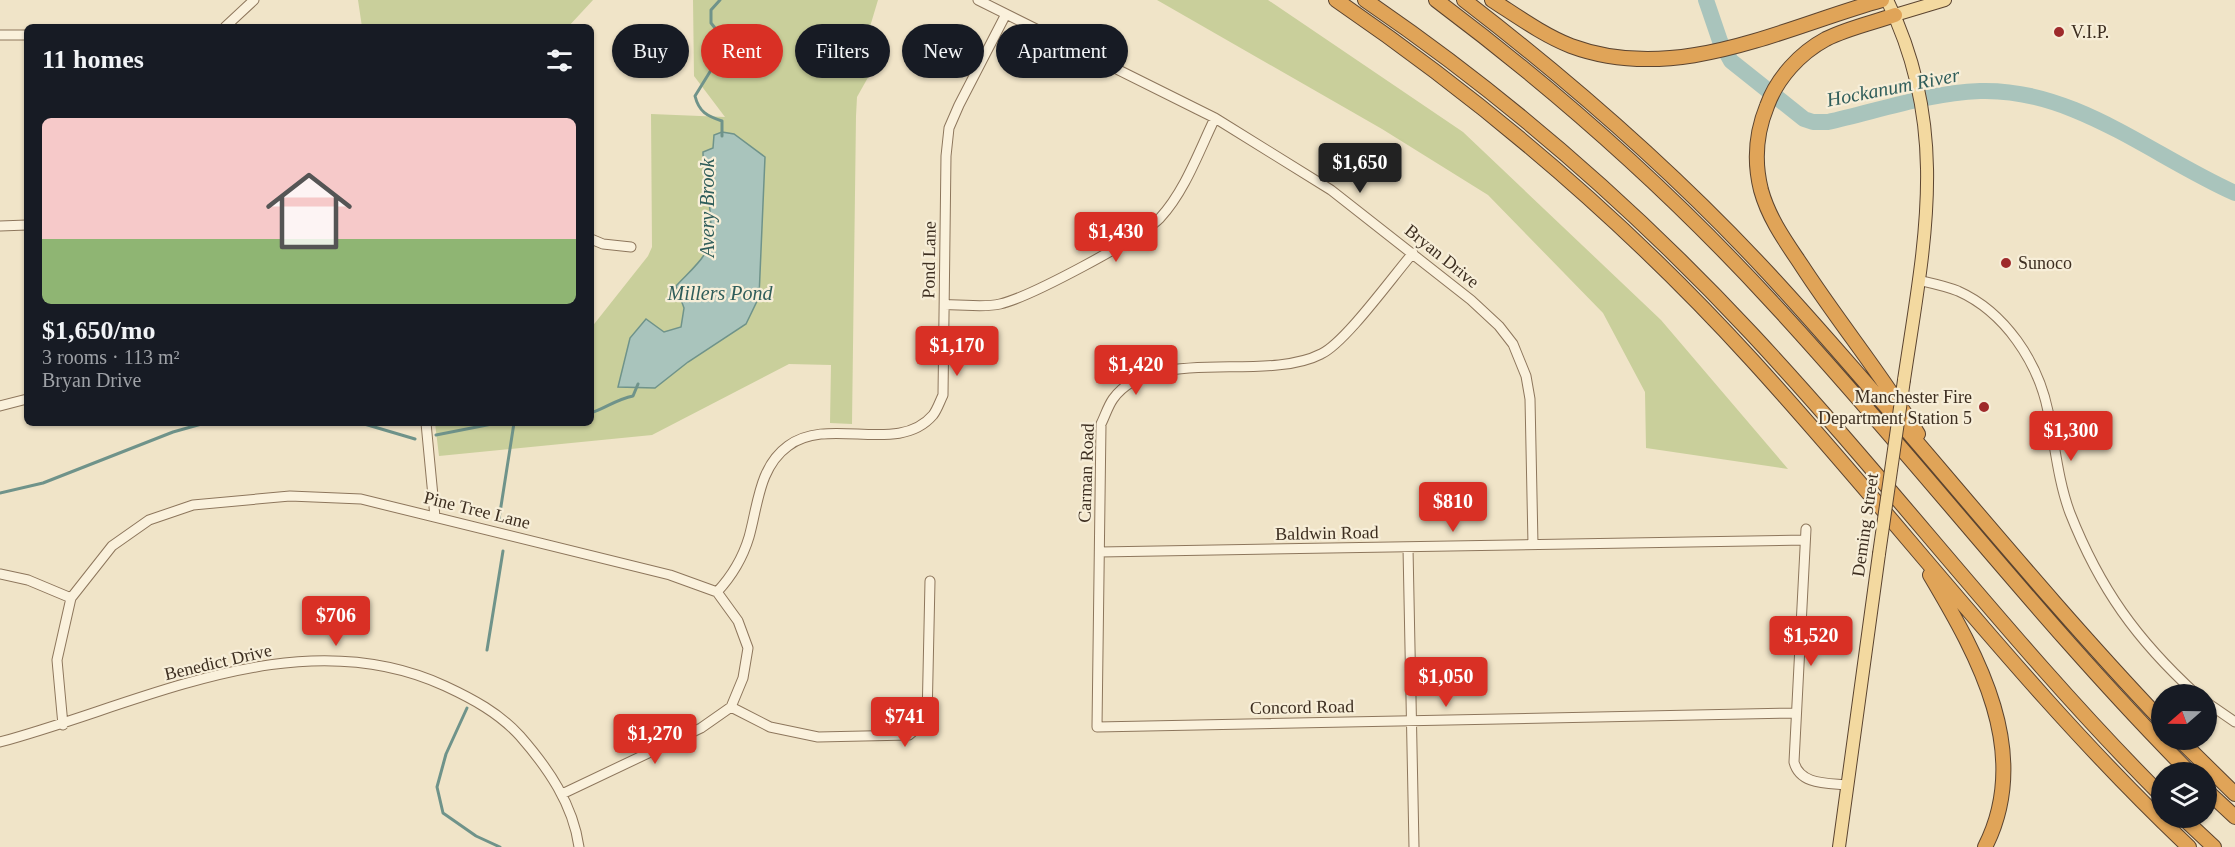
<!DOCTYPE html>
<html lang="en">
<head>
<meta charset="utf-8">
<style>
  :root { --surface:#171b24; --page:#20242c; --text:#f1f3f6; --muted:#9ea1a6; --line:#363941; --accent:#d93025 }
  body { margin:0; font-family:"Times New Roman",serif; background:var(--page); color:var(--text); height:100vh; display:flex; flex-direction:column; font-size:22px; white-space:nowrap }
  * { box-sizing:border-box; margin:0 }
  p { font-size:20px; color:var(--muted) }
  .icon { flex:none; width:33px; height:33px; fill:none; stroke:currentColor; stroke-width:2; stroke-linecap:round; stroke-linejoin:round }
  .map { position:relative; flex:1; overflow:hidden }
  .panel { position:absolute; left:24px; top:24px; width:570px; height:402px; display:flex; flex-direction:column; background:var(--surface); border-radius:9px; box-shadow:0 2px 4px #0004 }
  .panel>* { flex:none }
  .top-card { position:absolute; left:612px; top:24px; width:570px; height:54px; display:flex; gap:12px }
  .needle { width:39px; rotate:250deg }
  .fabs { position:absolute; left:2151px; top:684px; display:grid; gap:12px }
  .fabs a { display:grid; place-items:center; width:66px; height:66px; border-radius:50%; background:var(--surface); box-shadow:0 2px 4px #0004; font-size:30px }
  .price { position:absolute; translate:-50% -51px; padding:0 14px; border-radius:6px; background:var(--accent); color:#fff; font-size:20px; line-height:39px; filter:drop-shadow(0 2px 3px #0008) }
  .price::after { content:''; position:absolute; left:50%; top:36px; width:18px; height:14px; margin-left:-9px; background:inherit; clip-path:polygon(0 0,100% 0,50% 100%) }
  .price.active { background:#222; color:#fff }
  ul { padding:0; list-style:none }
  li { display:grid; align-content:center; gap:12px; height:318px; padding:0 18px }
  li+li { border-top:2px solid var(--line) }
  li span { display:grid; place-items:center; height:186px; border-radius:9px; color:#555 }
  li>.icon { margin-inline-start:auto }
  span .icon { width:108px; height:108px; fill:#fffc; stroke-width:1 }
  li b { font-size:26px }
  h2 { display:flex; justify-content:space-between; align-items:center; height:72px; padding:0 18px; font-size:26px }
  .chip { padding:0 21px; border-radius:27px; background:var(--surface); box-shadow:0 2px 4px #0004; font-size:21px; line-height:54px }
  .chip.active { background:var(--accent); color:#fff }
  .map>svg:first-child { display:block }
  .green { fill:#c9cf9b }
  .water { fill:#a9c4bc; stroke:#6f938a; stroke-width:1.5 }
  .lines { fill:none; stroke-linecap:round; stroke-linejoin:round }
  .stream { stroke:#6f938a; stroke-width:3 }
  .river { stroke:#a9c4bc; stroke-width:16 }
  .minor-casing { stroke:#8d765c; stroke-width:11 }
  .major-casing { stroke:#5b4430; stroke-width:14 }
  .highway-casing { stroke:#5b4430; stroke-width:16 }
  .minor { stroke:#faf1dc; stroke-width:9 }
  .major { stroke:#f3d9a0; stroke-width:12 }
  .highway { stroke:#e0a458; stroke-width:14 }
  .major-bridge-casing { stroke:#5b4430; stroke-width:14; stroke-linecap:butt }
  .major-bridge { stroke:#f3d9a0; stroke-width:12 }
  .poi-dot { fill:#9e2a2b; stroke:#f7eed8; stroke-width:2 }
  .labels { text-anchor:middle; stroke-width:4.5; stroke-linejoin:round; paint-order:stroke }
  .poi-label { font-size:18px; fill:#3d2e20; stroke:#f7eed8; text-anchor:start }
  .street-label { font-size:18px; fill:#3d2e20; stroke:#f7eed8 }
  .water-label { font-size:20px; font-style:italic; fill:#2f5d5a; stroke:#f7eed8 }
</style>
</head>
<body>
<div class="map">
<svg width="2235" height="847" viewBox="0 0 2235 847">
  <rect width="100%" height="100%" fill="#f0e4c8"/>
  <!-- green -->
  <path class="green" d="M358 0H593L568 27H362Z
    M693 0H878L866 40 884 49 857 97 856 116 852 424 830 423 831 365 789 364 652 435 439 456 435 423H591V328L648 256 652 247 651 114 725 117 694 76Z
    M1157 0H1268L1463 132 1661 320 1788 469 1646 448 1645 392 1603 313 1488 195 1382 129Z"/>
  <!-- water -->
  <path class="water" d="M722 132 734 134 765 157 759 297 746 324 688 362 655 388 618 387 630 338 646 319 664 332 681 327 684 308 676 286C685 276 697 266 704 255 720 230 703 182 703 152L713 148 714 135Z"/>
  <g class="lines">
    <!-- stream -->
    <path class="stream" d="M720 0 711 10V23L719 33 716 62 695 96C699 112 707 116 722 121V136
      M591 413C606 408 617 399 633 396L638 384
      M361 423 415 439
      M436 435 497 423
      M0 493 43 483 173 432 205 423
      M499 519 514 423
      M487 650 503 551
      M467 708 446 754 437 787 443 813 476 836 500 847"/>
    <!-- river -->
    <path class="river" d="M1706 0 1720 41 1731 61 1804 119 1813 122H1828C1877 111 1929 93 1980 91 2074 88 2152 156 2235 193"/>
    <defs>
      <path id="minor" d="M978 0 1215 118 1331 190 1471 300 1499 326 1513 344 1526 376 1530 399 1533 544
        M225 27 254 0
        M0 35H27
        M0 226 27 225
        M591 239 603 244 631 247
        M1413 253C1393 276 1345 343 1321 354 1265 383 1151 345 1113 399 1108 406 1105 416 1101 424L1097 727 1795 713
        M1918 280C1931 283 1946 286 1958 291 2005 312 2038 362 2048 411 2055 445 2058 481 2070 513 2100 589 2137 640 2196 694
        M945 305C962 304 983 308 1000 304 1030 297 1139 239 1160 218 1185 191 1199 151 1215 118
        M0 406 27 399
        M426 423 435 517
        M1806 529 1794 762C1800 785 1827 783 1847 785
        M1408 548 1414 847
        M1100 552 1805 540
        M0 574 28 580 71 598
        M717 592C731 577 743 557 749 537 758 505 759 467 788 446 829 415 898 456 933 415 937 410 940 401 943 395L946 156 949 128 959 105 1006 14
        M2206 702 2235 722
        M731 707 770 727 818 737 909 735 927 720 930 581
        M63 725 57 660 71 598 112 546 149 520 193 505 290 496 361 499 670 575 717 592 738 621 748 648 743 678 731 707 701 728 562 794
        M0 742C142 704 298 618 445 686 473 699 499 713 520 736 548 768 573 804 579 847"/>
      <path id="major" d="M1887 0C1951 129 1924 245 1904 380
        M1895 15 1945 0
        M1839 847 1879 554"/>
      <path id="highway" d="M1336 0C1488 104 1628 224 1752 360 1899 521 2030 697 2189 847
        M1365 0C1506 96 1635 209 1751 333 1892 484 2016 650 2162 796
        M1436 0C1556 90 1669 190 1771 301 1914 455 2041 623 2189 772
        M1464 0C1572 83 1675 173 1768 273 1903 419 2025 577 2162 721
        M1492 0C1517 16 1543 35 1571 46 1676 85 1782 28 1882 0
        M1895 15C1872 23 1848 28 1826 39 1800 53 1777 78 1767 106 1756 133 1754 162 1761 190 1769 219 1786 242 1802 266 1839 323 1883 376 1918 434
        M1930 575C1978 656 2033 753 1985 847
        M2180 740 2235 794
        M2206 790 2235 817
        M2183 818 2214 847"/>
    </defs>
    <!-- minor casing -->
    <use href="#minor" class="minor-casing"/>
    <!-- major casing -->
    <use href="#major" class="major-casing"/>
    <!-- highway casing -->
    <use href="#highway" class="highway-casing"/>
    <!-- minor -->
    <use href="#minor" class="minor"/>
    <!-- major -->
    <use href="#major" class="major"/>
    <!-- highway -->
    <use href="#highway" class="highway"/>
    <defs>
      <path id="major-bridge" d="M1879 554 1904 380"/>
    </defs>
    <!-- major-bridge casing -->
    <use href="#major-bridge" class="major-bridge-casing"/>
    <!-- major-bridge -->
    <use href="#major-bridge" class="major-bridge"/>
  </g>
  <!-- markers -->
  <g class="poi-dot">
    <circle cx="2059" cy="32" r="6"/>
    <circle cx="2006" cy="263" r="6"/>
    <circle cx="1984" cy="407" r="6"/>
  </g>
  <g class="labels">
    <!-- poi labels -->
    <g class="poi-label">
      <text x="2071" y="38">V.I.P.</text>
      <text x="2018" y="269">Sunoco</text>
      <text x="1972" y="403" text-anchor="end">Manchester Fire<tspan x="1972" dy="21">Department Station 5</tspan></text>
    </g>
    <!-- street labels -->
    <g class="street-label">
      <text transform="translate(1442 256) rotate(39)" y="6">Bryan Drive</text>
      <text transform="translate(929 260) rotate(-89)" y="6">Pond Lane</text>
      <text transform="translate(1086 473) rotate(-88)" y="6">Carman Road</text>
      <text transform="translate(477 510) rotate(14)" y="6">Pine Tree Lane</text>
      <text transform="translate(1865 525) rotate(-82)" y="6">Deming Street</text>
      <text transform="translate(1327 533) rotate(-1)" y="6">Baldwin Road</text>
      <text transform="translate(218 662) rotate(-13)" y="6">Benedict Drive</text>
      <text transform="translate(1302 707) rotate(-1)" y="6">Concord Road</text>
    </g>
    <!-- water labels -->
    <g class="water-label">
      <text transform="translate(1893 87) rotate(-11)" y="7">Hockanum River</text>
      <text transform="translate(707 208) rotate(-90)" y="7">Avery Brook</text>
      <text x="720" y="300">Millers Pond</text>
    </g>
  </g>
</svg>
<div class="fabs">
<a><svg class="needle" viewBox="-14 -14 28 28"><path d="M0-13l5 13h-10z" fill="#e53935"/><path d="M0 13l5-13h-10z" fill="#9ea1a6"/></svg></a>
<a><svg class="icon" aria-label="layers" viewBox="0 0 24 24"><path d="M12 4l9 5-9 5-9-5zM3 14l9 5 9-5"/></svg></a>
</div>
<b class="price active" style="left:1360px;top:194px">$1,650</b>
<b class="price" style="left:1116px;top:263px">$1,430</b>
<b class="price" style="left:957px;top:377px">$1,170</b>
<b class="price" style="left:1136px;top:396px">$1,420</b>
<b class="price" style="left:2071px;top:462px">$1,300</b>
<b class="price" style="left:1453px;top:533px">$810</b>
<b class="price" style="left:336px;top:647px">$706</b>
<b class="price" style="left:1811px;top:667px">$1,520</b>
<b class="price" style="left:1446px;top:708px">$1,050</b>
<b class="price" style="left:905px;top:748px">$741</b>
<b class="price" style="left:655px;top:765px">$1,270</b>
<div class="top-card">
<a class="chip">Buy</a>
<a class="chip active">Rent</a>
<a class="chip">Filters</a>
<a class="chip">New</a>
<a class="chip">Apartment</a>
</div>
<section class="panel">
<h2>11 homes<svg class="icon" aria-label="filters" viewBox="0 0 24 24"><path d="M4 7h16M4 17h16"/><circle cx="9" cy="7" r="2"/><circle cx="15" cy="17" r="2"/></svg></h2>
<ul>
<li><span style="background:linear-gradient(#f6c9c9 65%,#8fb573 0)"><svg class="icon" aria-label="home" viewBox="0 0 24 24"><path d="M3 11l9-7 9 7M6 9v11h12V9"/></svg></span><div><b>$1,650/mo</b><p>3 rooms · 113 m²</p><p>Bryan Drive</p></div></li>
</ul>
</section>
</div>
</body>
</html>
